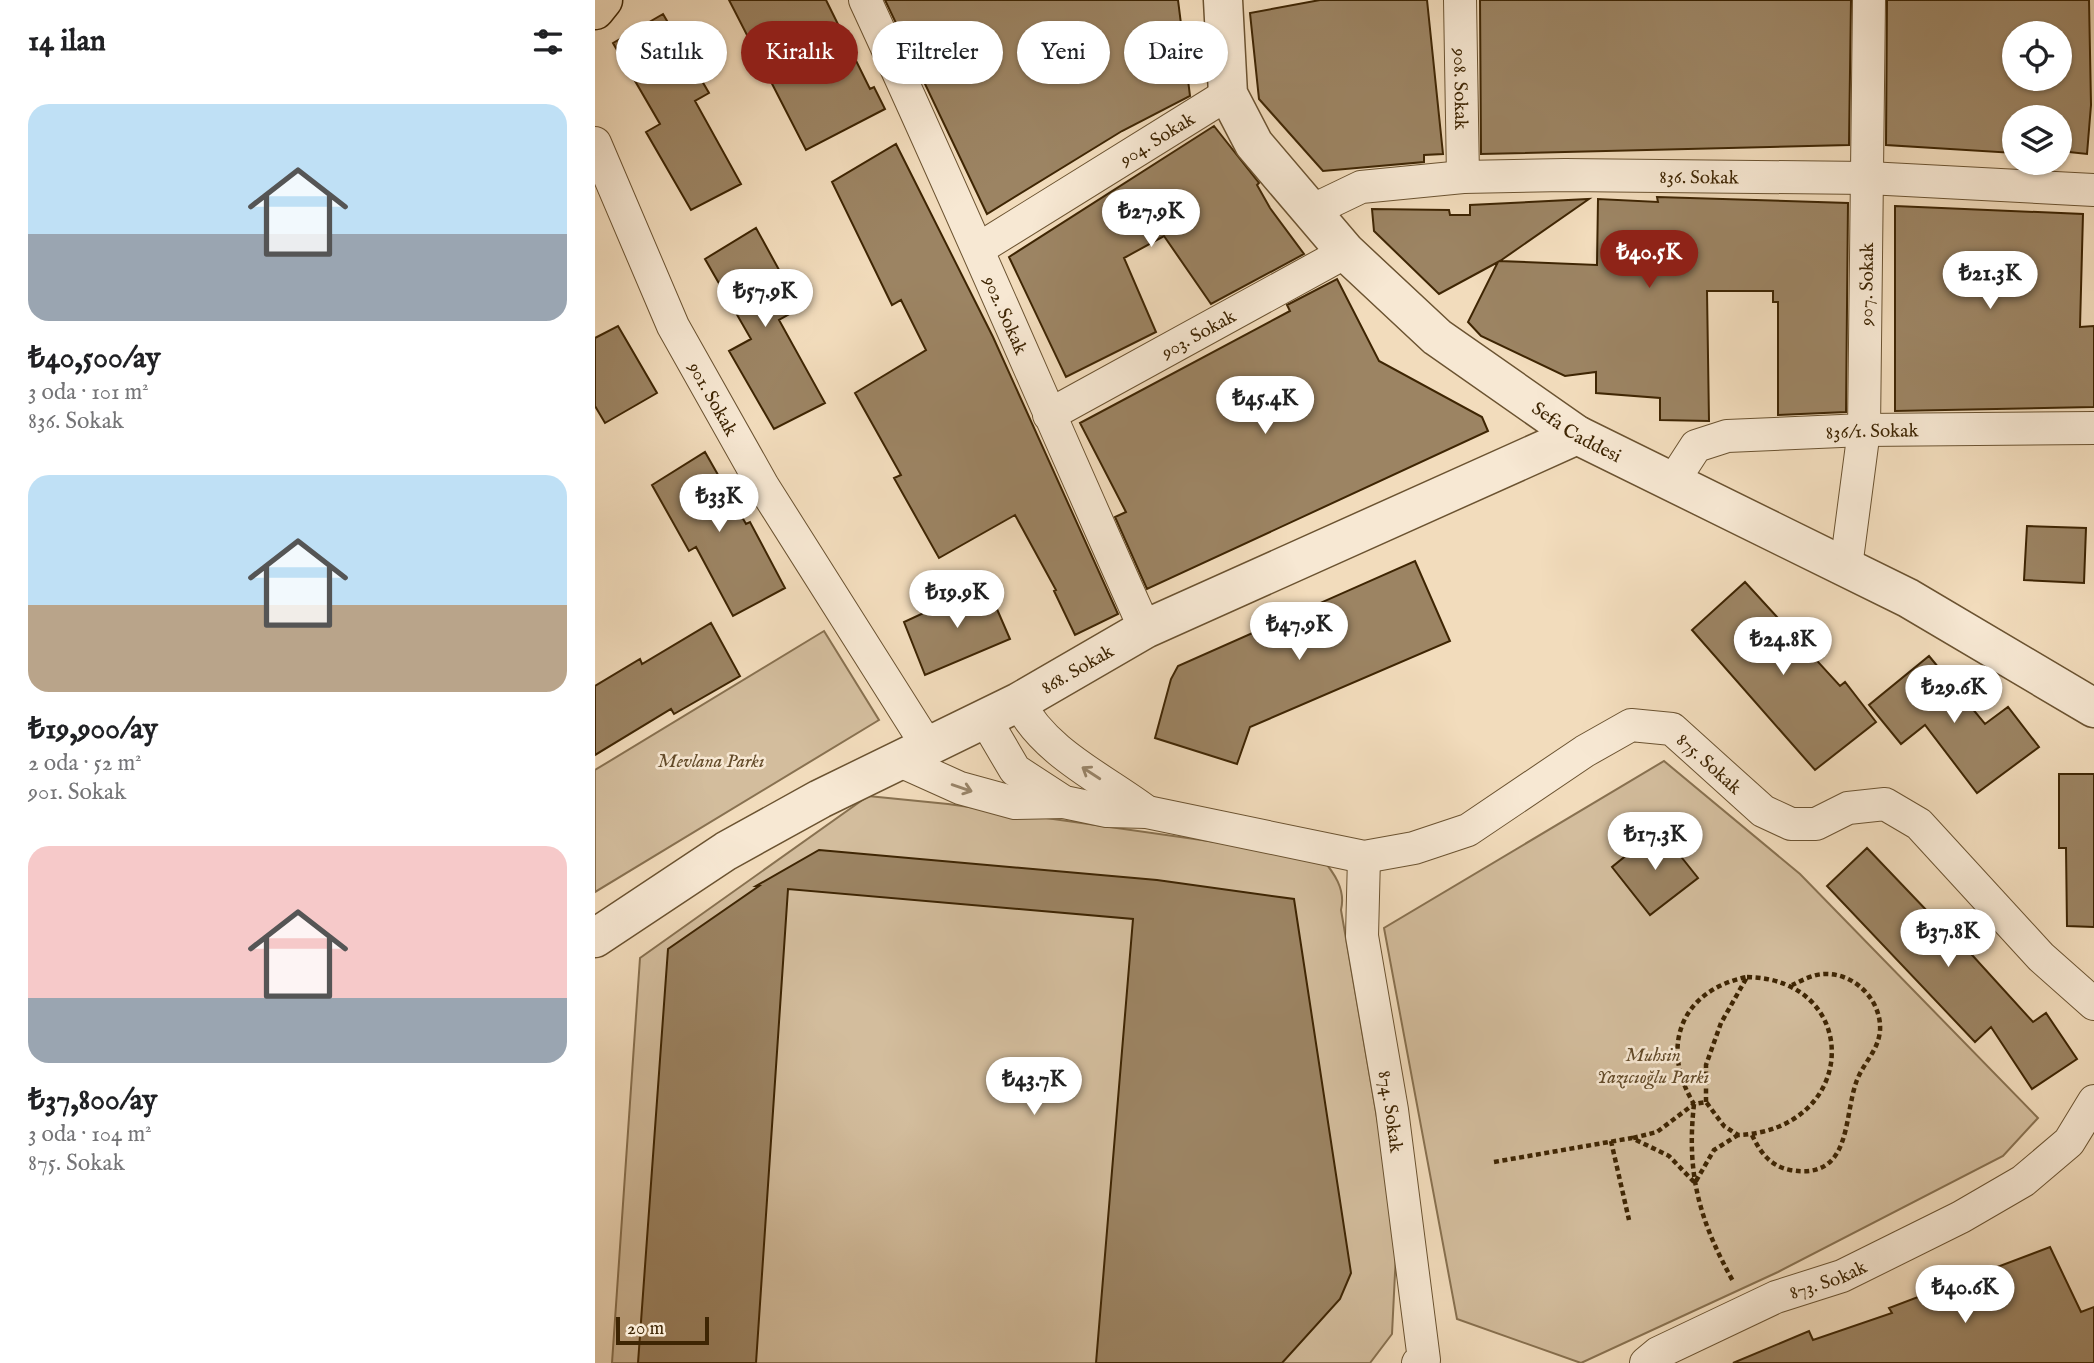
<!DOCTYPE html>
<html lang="tr">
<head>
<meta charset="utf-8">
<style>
  :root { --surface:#fff; --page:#f2f2f2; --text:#202124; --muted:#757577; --accent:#8f2418 }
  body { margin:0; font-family:"IM FELL English",serif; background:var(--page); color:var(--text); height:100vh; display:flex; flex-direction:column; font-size:26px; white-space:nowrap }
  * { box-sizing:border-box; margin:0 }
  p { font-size:23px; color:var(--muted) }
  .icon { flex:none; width:38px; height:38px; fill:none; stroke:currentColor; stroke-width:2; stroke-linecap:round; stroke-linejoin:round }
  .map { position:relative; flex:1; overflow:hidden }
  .panel { display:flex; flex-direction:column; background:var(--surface); width:595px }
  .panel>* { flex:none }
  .guide { position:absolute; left:21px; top:21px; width:665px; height:63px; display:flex; gap:14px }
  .fabs { position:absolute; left:1407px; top:21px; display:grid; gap:14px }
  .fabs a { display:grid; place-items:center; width:70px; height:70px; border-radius:50%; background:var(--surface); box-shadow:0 2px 5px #0004; font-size:35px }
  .scale { position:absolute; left:21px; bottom:18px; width:93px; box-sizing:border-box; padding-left:7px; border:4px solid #3e2503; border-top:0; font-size:19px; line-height:24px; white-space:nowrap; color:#3e2503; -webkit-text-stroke:5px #f7e8d3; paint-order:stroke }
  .price { position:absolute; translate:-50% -60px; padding:0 16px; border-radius:24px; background:#fff; color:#222; font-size:23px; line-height:46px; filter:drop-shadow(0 2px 4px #0008) }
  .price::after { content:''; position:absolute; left:50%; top:42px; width:21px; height:16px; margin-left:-10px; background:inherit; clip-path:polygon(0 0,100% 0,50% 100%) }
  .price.current { background:var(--accent); color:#fff }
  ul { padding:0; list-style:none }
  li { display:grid; align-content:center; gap:14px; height:371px; padding:0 28px }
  li span { display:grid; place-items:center; height:217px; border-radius:21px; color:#555 }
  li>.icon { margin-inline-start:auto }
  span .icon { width:126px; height:126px; fill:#fffc; stroke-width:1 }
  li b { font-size:30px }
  h2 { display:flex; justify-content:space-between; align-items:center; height:84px; padding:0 28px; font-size:30px }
  .pill { padding:0 24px; border-radius:32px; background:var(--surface); box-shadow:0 2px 5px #0004; font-size:24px; line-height:63px }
  .pill.current { background:var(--accent); color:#fff }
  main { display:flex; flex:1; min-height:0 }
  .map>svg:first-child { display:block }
  .green { fill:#d3bd9d; stroke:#887150; stroke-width:2 }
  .building { fill:#9c8463; stroke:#3e2503; stroke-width:2; fill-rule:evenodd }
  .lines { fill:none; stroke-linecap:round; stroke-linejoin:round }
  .minor-casing { stroke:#6b5331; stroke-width:34 }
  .tertiary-casing { stroke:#6b5331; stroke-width:41 }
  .primary-casing { stroke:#3e2503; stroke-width:41 }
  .path { stroke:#3e2503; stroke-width:4.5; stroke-dasharray:5 3.5; stroke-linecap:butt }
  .minor { stroke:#f7e8d3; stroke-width:32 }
  .tertiary { stroke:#f7e8d3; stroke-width:38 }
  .primary { stroke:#f2dcbc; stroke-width:38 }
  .oneway { stroke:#9a866b }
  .labels { text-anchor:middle; stroke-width:5; stroke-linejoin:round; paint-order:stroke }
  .street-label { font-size:19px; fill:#3e2503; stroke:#f7e8d3 }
  .park-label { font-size:19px; font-style:italic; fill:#634b2a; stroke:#f7e8d3 }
</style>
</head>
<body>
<main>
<section class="panel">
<h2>14 ilan<svg class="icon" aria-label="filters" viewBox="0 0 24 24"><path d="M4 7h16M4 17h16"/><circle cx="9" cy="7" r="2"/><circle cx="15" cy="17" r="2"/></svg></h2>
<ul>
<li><span style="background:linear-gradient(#bfe0f5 60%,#9aa5b1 0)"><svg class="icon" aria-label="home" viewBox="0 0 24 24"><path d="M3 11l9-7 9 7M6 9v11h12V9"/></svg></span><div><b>₺40,500/ay</b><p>3 oda · 101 m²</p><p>836. Sokak</p></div></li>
<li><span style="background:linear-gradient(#bfe0f5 60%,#b9a48a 0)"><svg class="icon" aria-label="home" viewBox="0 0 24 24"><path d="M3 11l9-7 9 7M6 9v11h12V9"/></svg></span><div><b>₺19,900/ay</b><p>2 oda · 52 m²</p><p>901. Sokak</p></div></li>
<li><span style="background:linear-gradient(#f6c9c9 70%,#9aa5b1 0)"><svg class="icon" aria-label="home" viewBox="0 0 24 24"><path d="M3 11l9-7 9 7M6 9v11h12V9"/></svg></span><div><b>₺37,800/ay</b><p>3 oda · 104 m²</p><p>875. Sokak</p></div></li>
</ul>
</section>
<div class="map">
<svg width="1499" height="1363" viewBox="0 0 1499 1363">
  <rect width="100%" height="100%" fill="#f2dcbc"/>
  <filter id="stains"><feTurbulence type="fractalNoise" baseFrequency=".00286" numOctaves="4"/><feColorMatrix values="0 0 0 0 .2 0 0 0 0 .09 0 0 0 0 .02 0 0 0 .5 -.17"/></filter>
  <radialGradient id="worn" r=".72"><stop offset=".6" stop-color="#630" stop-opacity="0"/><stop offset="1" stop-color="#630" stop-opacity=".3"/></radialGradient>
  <!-- green -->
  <path class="green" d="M229 631 284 720 0 892V770Z
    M1069 761 1205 874 1443 1118 1408 1156 1183 1272 986 1363 862 1319 789 928Z
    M273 796 353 804 726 857C739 873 751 889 746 910L802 1233 797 1334 775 1363H17L45 958Z"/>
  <!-- building -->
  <path class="building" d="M134 0H231L275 89 279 87 290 109 211 150Z
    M290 0H583L595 96 527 131 392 214Z
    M725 0H832L848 154 829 155V162L728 171 664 99 655 13Z
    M885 0H1256L1254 145 886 154Z
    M1292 0H1494L1496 105 1492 154 1465 151V117H1419V153L1291 145ZM1419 33H1465V79H1419Z
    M68 14 114 93 100 101 146 184 96 210 51 132 65 124 18 43Z
    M619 126 664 183 662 185 675 208 709 254 616 304 569 236 529 258 561 332 471 377 414 257Z
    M301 144 398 337 523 614 480 635 459 591 461 590 420 515 344 558 299 478 306 475 260 393 331 350 306 300 297 305 237 182Z
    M1062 197 1253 203 1251 412 1183 415V302H1178V291H1112L1114 421 1065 420V398L1001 393V372L970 376 886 336 873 322 903 262 844 294 779 231 777 209 854 210 855 215H875V205L994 199 905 261 1002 265 1003 199 1063 202Z
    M1300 206 1488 214 1485 327 1499 326V407L1300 411Z
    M161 228 205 308 184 320 230 403 179 429 134 351 156 339 110 259Z
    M742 279 784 361 887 417 893 431 552 589 520 517 531 512 485 423 695 311 692 305Z
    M23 326 62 393 10 423 0 406V338Z
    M110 452 151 524 155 522 190 588 138 616 101 547 94 551 57 485Z
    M1432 526 1491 528 1489 583 1429 580Z
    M820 561 855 641 655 727 642 764 560 738 576 679 583 666Z
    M1150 582 1245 686 1250 682 1281 722 1220 770 1097 630Z
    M391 584 415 639 330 675 309 622Z
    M116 623 145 676 79 714 76 709 0 755V686L45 659 47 664Z
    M1334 656 1390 724 1413 707 1444 747 1382 793 1330 725 1306 744 1274 705Z
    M1464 774H1499V927L1472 926 1471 848H1464Z
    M1064 829 1103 878 1055 915 1017 867Z
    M1272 848 1356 936 1358 934 1438 1022 1451 1013 1482 1059 1437 1089 1396 1027 1380 1042 1232 886Z
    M224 850 562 880 699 899 756 1273 745 1299 687 1363H501L538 919 193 889 161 1363H43L73 949 164 886H161Z
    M1455 1247 1486 1312 1499 1307V1363H1138L1214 1331 1218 1340 1297 1313 1294 1308Z"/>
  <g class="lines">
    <defs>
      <g id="minor">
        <path id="s1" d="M270 0C367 209 456 420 550 629"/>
        <path id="s2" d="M865 0 868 177"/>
        <path id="s3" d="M0 143 78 326 168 486 333 747"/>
        <path id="s4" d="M716 211 766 187 868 177 970 175 1273 178 1499 190"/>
        <path id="s5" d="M385 248 633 94"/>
        <path id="s6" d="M454 415 751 252"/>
        <path id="s7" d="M1077 483 1101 446 1132 436 1269 430 1499 428"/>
        <path id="s8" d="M1251 567 1269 430 1274 0"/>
        <path d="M424 702C448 752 510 780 552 812"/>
        <path id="s9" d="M390 719 420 770 469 802 512 811 552 812 769 857 819 848 873 830 990 751 1036 725 1077 729 1168 811 1196 824H1221L1253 808 1290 804 1324 824 1446 957 1499 1004"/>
        <path d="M305 761 365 788 420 803 469 802"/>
        <path id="s10" d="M769 857 767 936 797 1110 829 1360 823 1363"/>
        <path id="s11" d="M1051 1363 1063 1353 1181 1297 1247 1276 1366 1217 1428 1181 1474 1142 1499 1101"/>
      </g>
      <g id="tertiary">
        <path id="s12" d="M628 0 633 94 659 144 751 252 842 337 982 435 1313 598 1499 708"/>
        <path id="s13" d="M0 938 131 851 225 799 424 702 550 629 982 435"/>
      </g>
      <path id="primary" d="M0 10 8 0"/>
    </defs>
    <!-- minor casing -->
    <use href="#minor" class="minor-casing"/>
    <!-- tertiary casing -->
    <use href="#tertiary" class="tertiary-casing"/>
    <!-- primary casing -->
    <use href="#primary" class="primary-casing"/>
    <!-- path -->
    <path class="path" d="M1152 977C1268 979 1265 1130 1143 1135L1129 1126 1111 1102 1099 1104C1064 1047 1086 990 1152 977Z
      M1111 1102V1065L1126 1023 1152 977
      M1099 1104C1091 1175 1105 1222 1139 1283
      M1157 1135C1165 1152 1175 1166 1195 1170 1258 1181 1248 1116 1262 1080 1269 1062 1283 1051 1285 1031 1287 1002 1262 975 1233 974 1220 973 1208 980 1197 985
      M1038 1138 1062 1132 1099 1104
      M1016 1141 1034 1220
      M899 1162 1037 1138 1074 1156 1099 1182
      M1101 1181 1119 1150 1143 1135"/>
    <!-- minor -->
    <use href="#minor" class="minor"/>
    <!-- tertiary -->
    <use href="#tertiary" class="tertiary"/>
    <!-- primary -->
    <use href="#primary" class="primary"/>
  </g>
  <!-- one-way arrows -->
  <defs><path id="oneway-shaft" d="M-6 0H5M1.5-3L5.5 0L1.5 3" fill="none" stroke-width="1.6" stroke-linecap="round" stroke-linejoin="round" transform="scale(1.75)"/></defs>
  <g class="oneway">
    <use href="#oneway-shaft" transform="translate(496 773) rotate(-147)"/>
    <use href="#oneway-shaft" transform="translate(367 788) rotate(19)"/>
  </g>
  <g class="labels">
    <!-- street labels -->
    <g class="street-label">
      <text dy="7" stroke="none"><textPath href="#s2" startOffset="89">908. Sokak</textPath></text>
      <text dy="7" stroke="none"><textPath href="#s5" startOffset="208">904. Sokak</textPath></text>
      <text dy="7" stroke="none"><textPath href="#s4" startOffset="394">836. Sokak</textPath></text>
      <text dy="7" stroke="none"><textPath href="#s8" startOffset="284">907. Sokak</textPath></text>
      <text dy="7" stroke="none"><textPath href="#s1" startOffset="345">902. Sokak</textPath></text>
      <text dy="7" stroke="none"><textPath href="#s6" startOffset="170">903. Sokak</textPath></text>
      <text dy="7" stroke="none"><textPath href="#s3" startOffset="282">901. Sokak</textPath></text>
      <text dy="7" stroke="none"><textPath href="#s7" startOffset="222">836/1. Sokak</textPath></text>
      <text dy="7" stroke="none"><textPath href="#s12" startOffset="586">Sefa Caddesi</textPath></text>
      <text dy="7" stroke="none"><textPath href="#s13" startOffset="553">868. Sokak</textPath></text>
      <text dy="7" stroke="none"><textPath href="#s9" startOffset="817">875. Sokak</textPath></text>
      <text dy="7" stroke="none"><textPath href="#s10" startOffset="257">874. Sokak</textPath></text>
      <text dy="7" stroke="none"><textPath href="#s11" startOffset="201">873. Sokak</textPath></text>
    </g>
    <!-- park labels -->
    <g class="park-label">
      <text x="116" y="767">Mevlana Parkı</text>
      <text x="1058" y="1061">Muhsin<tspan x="1058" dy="22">Yazıcıoğlu Parkı</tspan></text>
    </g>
  </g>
  <rect width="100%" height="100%" filter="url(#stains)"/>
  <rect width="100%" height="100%" fill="url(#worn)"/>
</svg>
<div class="fabs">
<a><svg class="icon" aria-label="locate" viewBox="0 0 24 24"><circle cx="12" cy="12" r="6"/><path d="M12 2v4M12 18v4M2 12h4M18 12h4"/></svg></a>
<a><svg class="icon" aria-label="layers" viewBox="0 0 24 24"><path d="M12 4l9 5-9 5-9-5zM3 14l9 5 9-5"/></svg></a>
</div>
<div class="scale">20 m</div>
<b class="price" style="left:556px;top:249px">₺27.9K</b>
<b class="price current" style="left:1054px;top:290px">₺40.5K</b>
<b class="price" style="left:1395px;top:311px">₺21.3K</b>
<b class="price" style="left:170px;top:329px">₺57.9K</b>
<b class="price" style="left:670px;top:436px">₺45.4K</b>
<b class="price" style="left:124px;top:534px">₺33K</b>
<b class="price" style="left:362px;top:630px">₺19.9K</b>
<b class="price" style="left:704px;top:662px">₺47.9K</b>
<b class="price" style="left:1188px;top:677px">₺24.8K</b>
<b class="price" style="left:1359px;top:725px">₺29.6K</b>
<b class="price" style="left:1060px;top:872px">₺17.3K</b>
<b class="price" style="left:1353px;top:969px">₺37.8K</b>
<b class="price" style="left:439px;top:1117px">₺43.7K</b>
<b class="price" style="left:1370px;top:1325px">₺40.6K</b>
<div class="guide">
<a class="pill">Satılık</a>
<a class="pill current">Kiralık</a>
<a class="pill">Filtreler</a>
<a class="pill">Yeni</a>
<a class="pill">Daire</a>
</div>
</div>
</main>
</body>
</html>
